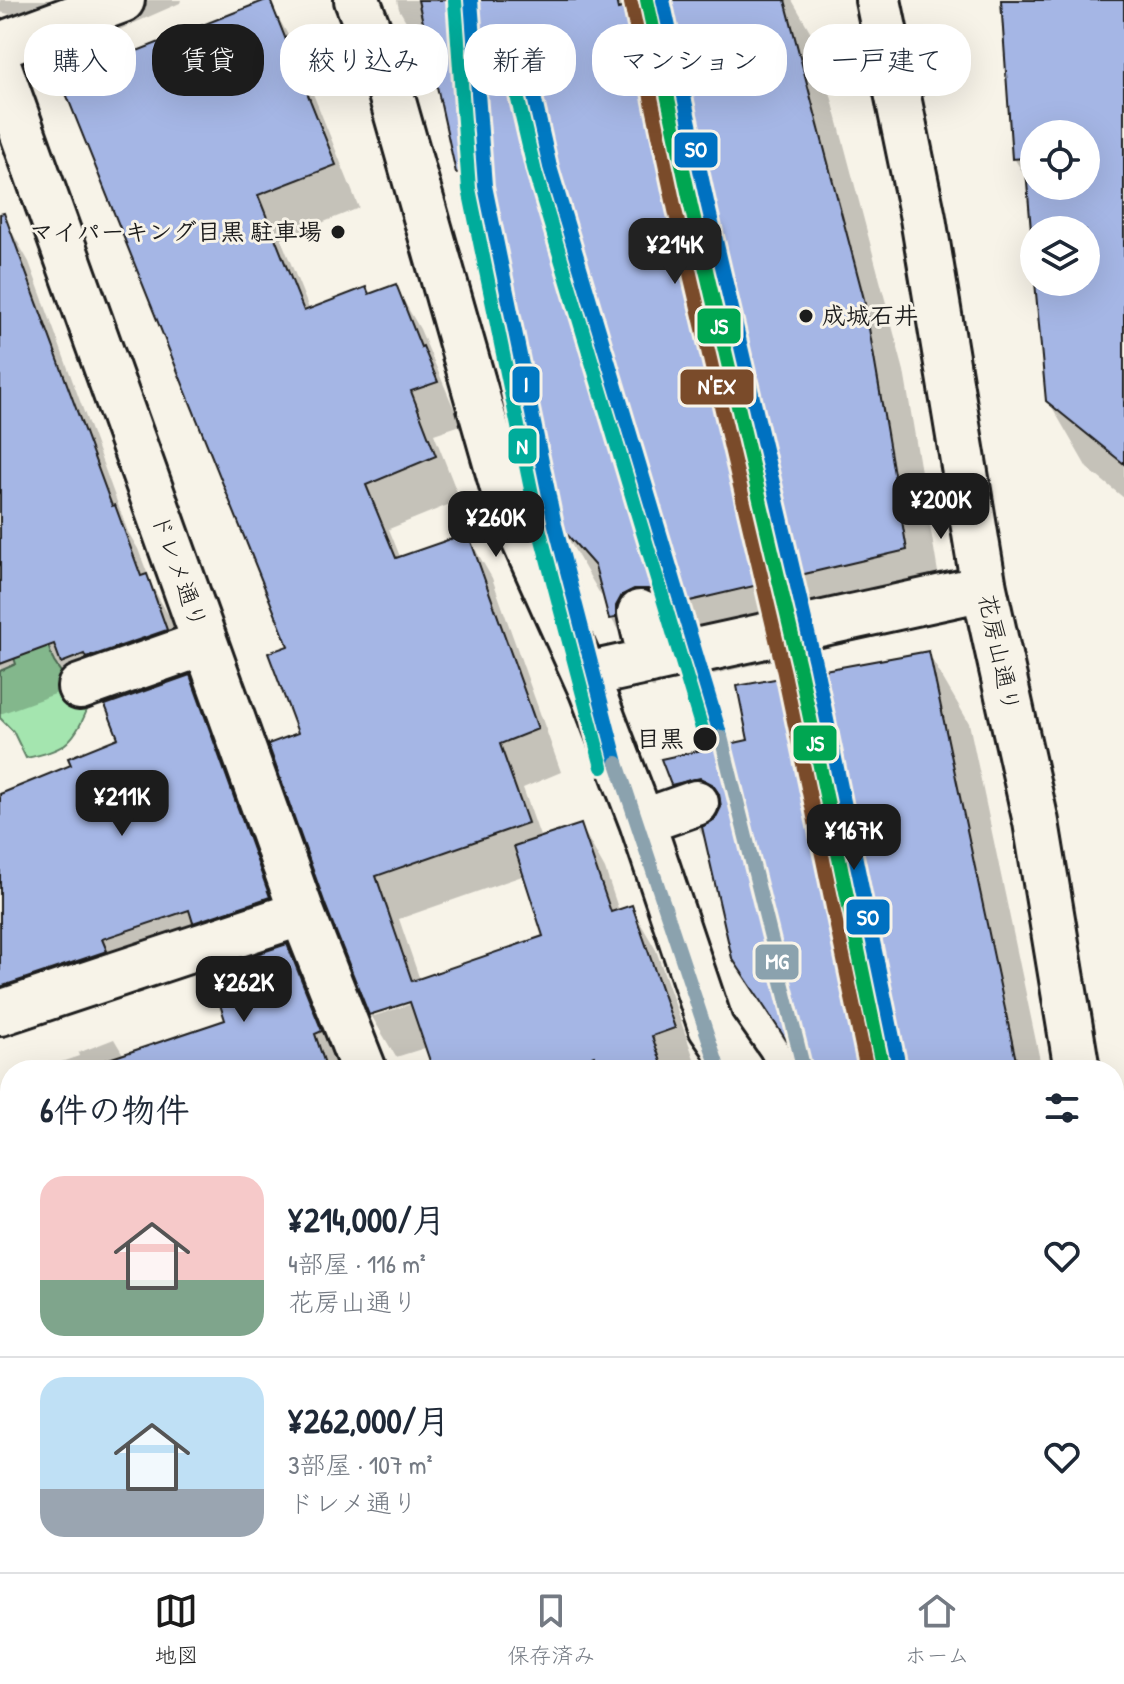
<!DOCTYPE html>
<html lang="ja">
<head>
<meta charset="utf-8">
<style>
  :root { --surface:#fff; --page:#f6f6f7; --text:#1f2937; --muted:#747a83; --line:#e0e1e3; --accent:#1c1c1c }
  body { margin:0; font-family:"Patrick Hand","Klee One",sans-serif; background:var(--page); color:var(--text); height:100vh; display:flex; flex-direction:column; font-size:30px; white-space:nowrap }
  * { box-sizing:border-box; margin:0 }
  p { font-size:26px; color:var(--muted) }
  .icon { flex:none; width:44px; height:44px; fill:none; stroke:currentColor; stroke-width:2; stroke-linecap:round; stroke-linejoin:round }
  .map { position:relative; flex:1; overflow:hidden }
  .drawer { position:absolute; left:0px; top:1060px; width:1124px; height:512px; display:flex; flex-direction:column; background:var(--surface); border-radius:32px 32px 0 0; box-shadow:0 8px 32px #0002 }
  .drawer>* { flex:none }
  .top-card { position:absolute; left:24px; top:24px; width:1076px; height:72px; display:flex; gap:16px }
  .fabs { position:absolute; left:1020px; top:120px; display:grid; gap:16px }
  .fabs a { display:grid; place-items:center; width:80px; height:80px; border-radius:50%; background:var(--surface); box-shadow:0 8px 32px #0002; font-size:40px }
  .price { position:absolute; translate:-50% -68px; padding:0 18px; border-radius:16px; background:var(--accent); color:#fff; font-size:26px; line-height:52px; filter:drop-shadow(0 2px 4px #0008) }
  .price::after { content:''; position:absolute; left:50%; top:48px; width:24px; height:18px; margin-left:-12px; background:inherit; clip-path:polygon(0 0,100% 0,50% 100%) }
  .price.active { background:#222; color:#fff }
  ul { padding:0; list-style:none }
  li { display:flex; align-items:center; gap:24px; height:200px; padding:0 40px }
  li+li { border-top:2px solid var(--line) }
  li span { display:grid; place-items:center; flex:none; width:224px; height:160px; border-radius:24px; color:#555 }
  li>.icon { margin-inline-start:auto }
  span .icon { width:96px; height:96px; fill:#fffc; stroke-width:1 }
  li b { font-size:34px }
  h2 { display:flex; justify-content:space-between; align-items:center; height:96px; padding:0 40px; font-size:34px }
  .pill { padding:0 28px; border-radius:32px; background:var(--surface); box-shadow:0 8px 32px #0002; font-size:28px; line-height:72px }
  .pill.active { background:var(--accent); color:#fff }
  .menu { display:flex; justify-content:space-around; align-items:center; height:112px; border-top:2px solid var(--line); background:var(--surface); font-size:22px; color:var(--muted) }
  .menu a { display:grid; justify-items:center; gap:4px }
  .menu .active { color:var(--accent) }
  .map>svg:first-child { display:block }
  .green { fill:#a4e5af; stroke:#608066; stroke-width:2 }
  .shadow { fill:#0003; fill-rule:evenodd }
  .building { fill:#a5b6e5; stroke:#1c1c1c; stroke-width:2; fill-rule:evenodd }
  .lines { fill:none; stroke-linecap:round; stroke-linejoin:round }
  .minor-casing { stroke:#1c1c1c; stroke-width:50 }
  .minor { stroke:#f7f3e8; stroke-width:44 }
  .rail-1-casing { stroke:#f7f3e8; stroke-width:20 }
  .rail-2-casing { stroke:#f7f3e8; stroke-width:20 }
  .rail-3-casing { stroke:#f7f3e8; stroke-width:20 }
  .rail-1 { stroke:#00a651; stroke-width:14 }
  .rail-2 { stroke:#7a4b2a; stroke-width:14 }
  .rail-3 { stroke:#0071c1; stroke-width:14 }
  .metro-1-casing { stroke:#f7f3e8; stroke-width:20 }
  .metro-2-casing { stroke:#f7f3e8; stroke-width:20 }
  .metro-3-casing { stroke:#f7f3e8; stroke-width:20 }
  .metro-1 { stroke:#0079c2; stroke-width:14 }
  .metro-2 { stroke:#00ac9b; stroke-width:14 }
  .metro-3 { stroke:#8ba2ae; stroke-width:14 }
  .poi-dot { fill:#1c1c1c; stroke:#f7f3e8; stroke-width:3 }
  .labels { text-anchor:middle; stroke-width:6; stroke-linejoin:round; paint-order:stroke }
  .poi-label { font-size:24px; font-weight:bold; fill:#1c1c1c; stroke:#f7f3e8; text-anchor:end }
  .street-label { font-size:24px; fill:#1c1c1c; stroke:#f7f3e8 }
  .stop-label { font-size:24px; font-weight:bold; fill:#1c1c1c; stroke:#f7f3e8; text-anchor:end }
  .line-badge { stroke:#f7f3e8; stroke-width:3 }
  .badge-label { font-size:22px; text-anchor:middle; font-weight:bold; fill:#fff }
</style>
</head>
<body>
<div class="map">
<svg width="1124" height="1572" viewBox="0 0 1124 1572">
  <rect width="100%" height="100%" fill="#f7f3e8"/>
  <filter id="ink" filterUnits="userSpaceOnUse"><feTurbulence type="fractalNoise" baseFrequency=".0125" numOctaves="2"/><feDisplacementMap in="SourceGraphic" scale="16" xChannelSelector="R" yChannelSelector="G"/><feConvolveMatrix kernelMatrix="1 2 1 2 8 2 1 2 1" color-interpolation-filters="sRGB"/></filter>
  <g filter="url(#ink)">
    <!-- green -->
    <path class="green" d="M26 585 54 662 87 710C73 745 61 751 26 758L13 731 0 718V671L16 664 0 619Z
      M1114 1506 1124 1545V1572H991L988 1562H1114Z"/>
    <!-- shadow -->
    <path class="shadow" d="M0 0H181L180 3 105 36 0 12Z
      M397 0H642L643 5 663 0H792L817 43 904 371 946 620 706 676 700 666 655 677V688H652L611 618 607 602 600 594 559 523 498 242 458 172 437 75 399 9Z
      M1003 0H1124V498L1087 468 1048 400 1037 282H1086V230H1034V243L1029 183 1014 158ZM1034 134H1086V186H1034Z
      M269 1 293 44 359 208 281 239 310 311 369 296 395 286 420 329 461 425 434 434 460 500 389 529 401 559 467 535 492 578 561 772 523 788 541 839 581 826 605 869 619 911 631 907 656 950 698 1070H435L428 1047 396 1057 371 1015 327 904 290 647 64 83ZM525 875 545 937 420 980 399 919ZM419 997 420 1001 374 1016V1012Z
      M5 220 29 262 128 532 138 549 153 588 170 618 189 672 77 686 0 714V222Z
      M928 653 969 723 1042 1070H802L734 957 709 847 673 784 751 741Z
      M189 677 213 719 292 939 14 1032 11 1026 0 1030V796L74 766 120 739Z
      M286 947 312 991 343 1070H37L79 1056 78 1053 114 1039 124 1056 228 1022Z
      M10 1079V1096L5 1081Z
      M7 1250 10 1255V1523L0 1524V1251Z
      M1114 1393 1124 1435V1572H985L982 1562H1114Z
      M89 1562H200L204 1572H63Z
      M337 1562H455L459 1572H341Z
      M708 1562H888L891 1572H676Z"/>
    <!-- building -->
    <path class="building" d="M266 0H270L336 165 258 195 304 311 366 287 369 294 396 284 421 347 423 346 438 382 411 391 436 456 366 485 396 558 468 533 538 729 500 744 528 823 376 876 412 981 543 936 514 846 581 824 611 912 632 905 675 1028 652 1036 664 1070H599L594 1056 553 1070H433L410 1002 369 1015 325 904 268 744 298 733 268 653 288 646 61 81Z
      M418 0H616L618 9 655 0H785L864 299 907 550 664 607 659 597 648 589H634L622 595 616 606V618L609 619 595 566 557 523 482 170 456 173Z
      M1001 0H1124V464L1046 401 1035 282H1086V230H1034V266L1025 158 1012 159ZM1034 134H1086V186H1034Z
      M4 213 112 506 115 505 141 576 147 574 167 630 86 658 84 654 61 663 54 644 0 664V214Z
      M929 651 1018 1070H806L732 958 702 827 715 819 721 807 719 794 712 784 700 778 671 785 661 759 748 740 737 686Z
      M190 675 270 897 193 923 189 910 102 939 107 951 0 987V794L71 765 68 758 118 738 105 705Z
      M287 944 322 1031 315 1034 327 1070H98L97 1063 225 1020 209 970Z"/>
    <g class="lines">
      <defs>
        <path id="minor" d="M357 0 385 73 507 502 592 691 642 822 711 1027 741 1070
          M878 0 923 218 984 588 1036 822 1077 1070
          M0 45 122 0
          M0 70 302 913 364 1070
          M640 613 651 661
          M586 675 984 588
          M80 687 205 643
          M642 822 696 803
          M0 1013 302 913
          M1114 1320 1124 1359
          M502 1562 504 1572
          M951 1562 955 1572"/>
      </defs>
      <!-- minor casing -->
      <use href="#minor" class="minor-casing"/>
      <!-- minor -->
      <use href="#minor" class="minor"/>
      <defs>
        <path id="rail-1" d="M647 0 691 206 800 670 883 1070"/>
        <path id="rail-2" d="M631 3 675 210 784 673 867 1070"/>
        <path id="rail-3" d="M663 0 707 202 816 667 899 1067"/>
      </defs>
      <!-- rail-1 casing -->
      <use href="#rail-1" class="rail-1-casing"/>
      <!-- rail-2 casing -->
      <use href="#rail-2" class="rail-2-casing"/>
      <!-- rail-3 casing -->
      <use href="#rail-3" class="rail-3-casing"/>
      <!-- rail-1 -->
      <use href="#rail-1" class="rail-1"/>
      <!-- rail-2 -->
      <use href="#rail-2" class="rail-2"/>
      <!-- rail-3 -->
      <use href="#rail-3" class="rail-3"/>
      <defs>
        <path id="metro-1" d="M471 0 485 186 555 525 617 763
          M528 70 550 167 721 737"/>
        <path id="metro-2" d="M455 1 469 189 539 528 602 767
          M512 74 535 172 706 742"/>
        <path id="metro-3" d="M721 737 804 1070
          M617 763 719 1070"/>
      </defs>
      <!-- metro-1 casing -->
      <use href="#metro-1" class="metro-1-casing"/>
      <!-- metro-2 casing -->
      <use href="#metro-2" class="metro-2-casing"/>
      <!-- metro-3 casing -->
      <use href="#metro-3" class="metro-3-casing"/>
      <!-- metro-1 -->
      <use href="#metro-1" class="metro-1"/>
      <!-- metro-2 -->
      <use href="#metro-2" class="metro-2"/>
      <!-- metro-3 -->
      <use href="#metro-3" class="metro-3"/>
    </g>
  </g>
  <!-- markers -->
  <g class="poi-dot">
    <circle cx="338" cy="232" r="8"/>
    <circle cx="806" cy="316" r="8"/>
    <circle cx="705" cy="739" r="13"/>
  </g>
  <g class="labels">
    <!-- poi labels -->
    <g class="poi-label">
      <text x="322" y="240">マイパーキング目黒 駐車場</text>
      <text x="822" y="324" text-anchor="start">成城石井</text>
    </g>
    <!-- street labels -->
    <g class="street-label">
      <text transform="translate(179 571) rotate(70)" y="8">ドレメ通り</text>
      <text transform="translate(999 653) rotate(78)" y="8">花房山通り</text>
    </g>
    <!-- stop labels -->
    <g class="stop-label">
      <text x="684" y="747">目黒</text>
    </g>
  </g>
  <g class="line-badge">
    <rect x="673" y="131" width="46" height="38" rx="8" fill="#0071c1"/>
    <rect x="696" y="307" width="46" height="38" rx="8" fill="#00a651"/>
    <rect x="511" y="365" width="30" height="39" rx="8" fill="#0079c2"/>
    <rect x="679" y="368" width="76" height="38" rx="8" fill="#7a4b2a"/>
    <rect x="507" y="427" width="31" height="38" rx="8" fill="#00ac9b"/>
    <rect x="792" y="724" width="46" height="38" rx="8" fill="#00a651"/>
    <rect x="845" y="898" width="46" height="38" rx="8" fill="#0071c1"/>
    <rect x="754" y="943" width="46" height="38" rx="8" fill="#8ba2ae"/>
  </g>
  <g class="badge-label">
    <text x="696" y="157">SO</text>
    <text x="719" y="334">JS</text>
    <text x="526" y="392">I</text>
    <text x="717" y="394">N'EX</text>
    <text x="522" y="454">N</text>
    <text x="815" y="751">JS</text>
    <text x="868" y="925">SO</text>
    <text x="777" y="969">MG</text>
  </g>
</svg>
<div class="fabs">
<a><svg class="icon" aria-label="locate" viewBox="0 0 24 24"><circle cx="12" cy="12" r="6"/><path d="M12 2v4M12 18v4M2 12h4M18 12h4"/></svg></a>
<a><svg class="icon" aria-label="layers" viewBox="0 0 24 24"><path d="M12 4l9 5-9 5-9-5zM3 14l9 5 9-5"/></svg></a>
</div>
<b class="price active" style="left:675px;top:286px">¥214K</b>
<b class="price" style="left:941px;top:541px">¥200K</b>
<b class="price" style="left:496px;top:559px">¥260K</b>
<b class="price" style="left:122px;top:838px">¥211K</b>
<b class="price" style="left:854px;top:872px">¥167K</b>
<b class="price" style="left:244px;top:1024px">¥262K</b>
<div class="top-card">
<a class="pill">購入</a>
<a class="pill active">賃貸</a>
<a class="pill">絞り込み</a>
<a class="pill">新着</a>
<a class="pill">マンション</a>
<a class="pill">一戸建て</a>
</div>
<section class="drawer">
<h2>6件の物件<svg class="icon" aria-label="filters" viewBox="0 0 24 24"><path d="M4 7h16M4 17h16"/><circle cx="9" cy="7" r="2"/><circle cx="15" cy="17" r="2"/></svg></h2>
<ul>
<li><span style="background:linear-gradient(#f6c9c9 65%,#7fa58c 0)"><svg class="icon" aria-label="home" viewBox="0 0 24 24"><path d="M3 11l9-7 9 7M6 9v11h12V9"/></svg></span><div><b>¥214,000/月</b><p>4部屋 · 116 m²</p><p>花房山通り</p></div><svg class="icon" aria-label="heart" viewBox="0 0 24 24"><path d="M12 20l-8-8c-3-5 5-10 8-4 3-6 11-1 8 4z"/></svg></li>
<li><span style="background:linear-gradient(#bfe0f5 70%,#9aa5b1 0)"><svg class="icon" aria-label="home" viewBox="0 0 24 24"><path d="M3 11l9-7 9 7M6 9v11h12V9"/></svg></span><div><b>¥262,000/月</b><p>3部屋 · 107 m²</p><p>ドレメ通り</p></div><svg class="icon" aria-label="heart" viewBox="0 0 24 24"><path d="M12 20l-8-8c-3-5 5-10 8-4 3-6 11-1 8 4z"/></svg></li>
</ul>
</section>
</div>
<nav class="menu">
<a class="active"><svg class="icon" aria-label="map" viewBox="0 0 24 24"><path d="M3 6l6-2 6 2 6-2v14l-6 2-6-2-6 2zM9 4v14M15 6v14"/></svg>地図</a>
<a><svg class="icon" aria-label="saved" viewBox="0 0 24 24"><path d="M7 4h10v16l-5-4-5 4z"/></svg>保存済み</a>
<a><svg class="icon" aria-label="home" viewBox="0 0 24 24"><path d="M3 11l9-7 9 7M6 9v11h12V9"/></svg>ホーム</a>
</nav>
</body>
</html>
